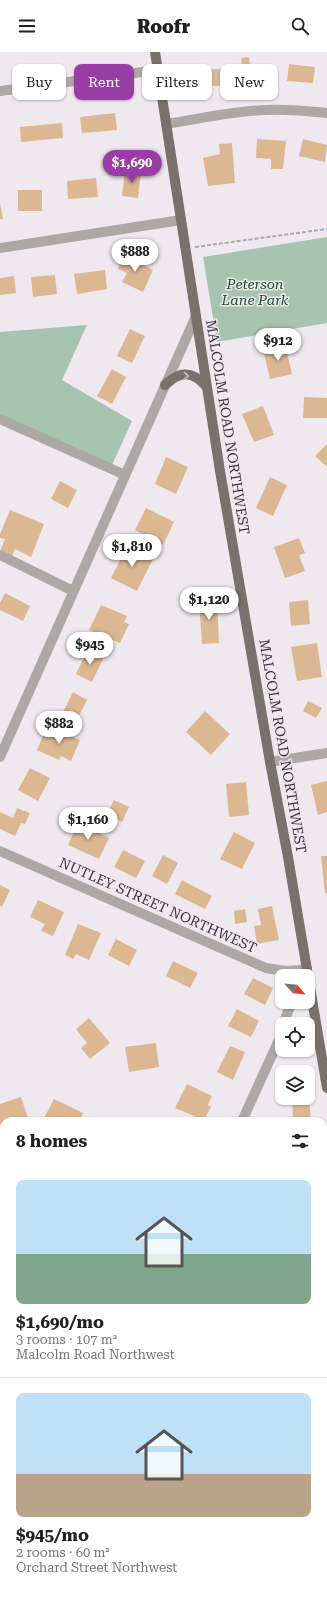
<!DOCTYPE html>
<html lang="en">
<head>
<meta charset="utf-8">
<style>
  :root { --surface:#fff; --page:#f6f6f6; --text:#202124; --muted:#757577; --line:#e0e0e0; --accent:#9a3ca6 }
  body { margin:0; font-family:"Roboto Serif",serif; background:var(--page); color:var(--text); height:100vh; display:flex; flex-direction:column; font-size:15px; white-space:nowrap }
  * { box-sizing:border-box; margin:0 }
  p { font-size:13px; color:var(--muted) }
  .icon { flex:none; width:22px; height:22px; fill:none; stroke:currentColor; stroke-width:2; stroke-linecap:round; stroke-linejoin:round }
  .map { position:relative; flex:1; overflow:hidden }
  .panel { position:absolute; left:0px; top:1065px; width:327px; height:480px; display:flex; flex-direction:column; background:var(--surface); border-radius:12px 12px 0 0; box-shadow:0 1px 3px #0004 }
  .panel>* { flex:none }
  .guide { position:absolute; left:12px; top:12px; width:303px; height:36px; display:flex; gap:8px }
  .needle { width:26px; rotate:117deg }
  .fabs { position:absolute; left:275px; top:917px; display:grid; gap:8px }
  .fabs a { display:grid; place-items:center; width:40px; height:40px; border-radius:8px; background:var(--surface); box-shadow:0 1px 3px #0004; font-size:20px }
  .price { position:absolute; translate:-50% -34px; padding:0 9px; border-radius:14px; background:#fff; color:#222; font-size:13px; line-height:26px; filter:drop-shadow(0 1px 2px #0008) }
  .price::after { content:''; position:absolute; left:50%; top:24px; width:12px; height:9px; margin-left:-6px; background:inherit; clip-path:polygon(0 0,100% 0,50% 100%) }
  .price.current { background:var(--accent); color:#fff }
  ul { padding:0; list-style:none }
  li { display:grid; align-content:center; gap:8px; height:212px; padding:0 16px }
  li+li { border-top:1px solid var(--line) }
  li span { display:grid; place-items:center; height:124px; border-radius:8px; color:#555 }
  li>.icon { margin-inline-start:auto }
  span .icon { width:72px; height:72px; fill:#fffc; stroke-width:1 }
  li b { font-size:17px }
  h2 { display:flex; justify-content:space-between; align-items:center; height:48px; padding:0 16px; font-size:17px }
  .tag { padding:0 14px; border-radius:8px; background:var(--surface); box-shadow:0 1px 3px #0004; font-size:14px; line-height:36px }
  .tag.current { background:var(--accent); color:#fff }
  header { display:flex; justify-content:space-between; align-items:center; height:52px; padding:0 16px; background:var(--surface); font-size:18px; font-weight:800 }
  .map>svg:first-child { display:block }
  .green { fill:#a6c4af }
  .building { fill:#dbb892 }
  .lines { fill:none; stroke-linecap:round; stroke-linejoin:round }
  .path { stroke:#aea8ae; stroke-width:2; stroke-dasharray:4 2; stroke-linecap:butt }
  .minor { stroke:#aca8a6; stroke-width:10 }
  .major { stroke:#78716c; stroke-width:10 }
  .oneway { stroke:#c6bec1 }
  .labels { text-anchor:middle; stroke-width:3; stroke-linejoin:round; paint-order:stroke }
  .park-label { font-size:14px; font-style:italic; fill:#174b2c; stroke:#f0e8ef }
  .street-label { font-size:14px; fill:#393639; stroke:#f0e8ef }
</style>
</head>
<body>
<header><svg class="icon" aria-label="menu" viewBox="0 0 24 24"><path d="M4 6h16M4 12h16M4 18h16"/></svg>Roofr<svg class="icon" aria-label="search" viewBox="0 0 24 24"><circle cx="10" cy="10" r="6"/><path d="M15 15l6 6"/></svg></header>
<div class="map">
<svg width="327" height="1545" viewBox="0 0 327 1545">
  <rect width="100%" height="100%" fill="#f0e8ef"/>
  <!-- green -->
  <path class="green" d="M327 185V271L217 290 203 205Z
    M87 273 62 328 132 369 112 413 0 365V280Z"/>
  <!-- building -->
  <path class="building" d="M249 5 250 14 268 12 269 29 236 32 235 16 242 15 241 6Z
    M289 12 315 15 313 31 287 29Z
    M195 17H222V34H194Z
    M115 61 117 78 82 81 80 65Z
    M62 71 63 86 21 90 20 75Z
    M257 87 286 89 283 117H271V107L256 106Z
    M303 87 327 93 325 110 299 104Z
    M232 91 235 131 208 134 203 106 220 102 219 92Z
    M125 119 141 121 138 146 122 144Z
    M96 126 98 145 68 147 67 129Z
    M18 138H42V159H18Z
    M0 151 3 167H0Z
    M124 203 153 218 143 240 122 230 127 221 118 217Z
    M105 218 107 237 77 242 74 222Z
    M55 223 57 242 33 245 31 225Z
    M14 224 16 241 0 243V226Z
    M130 277 145 284 132 311 117 304Z
    M285 292 292 322 270 327 263 297Z
    M112 317 126 325 112 352 97 344Z
    M304 345 327 346V366H303Z
    M263 354 274 383 254 390 242 362Z
    M327 392V415L315 404Z
    M166 405 188 415 176 442 155 432Z
    M270 425 287 433 273 464 256 456Z
    M60 429 77 438 68 456 51 447Z
    M146 456 174 470 163 493 135 478Z
    M10 458 44 472 31 505 15 497 12 504 0 499 5 487 0 486V482Z
    M299 486 305 501 299 503 305 519 285 526 274 495Z
    M127 494 153 507 137 539 111 526Z
    M5 541 30 554 23 569 0 558V551Z
    M217 547 219 591 202 592 199 548Z
    M308 548 310 572 291 574 289 550Z
    M101 553 127 564 124 570 129 572 120 591 89 578Z
    M317 591 322 625 297 629 291 595Z
    M88 597 104 605 92 630 76 622Z
    M73 640 87 648 75 672 61 664Z
    M308 649 322 656 316 666 303 659Z
    M205 659 230 682 211 703 186 680Z
    M51 676 80 688 71 709 61 704 59 708 37 698 43 684 47 685Z
    M30 716 50 726 38 749 18 738Z
    M327 729V760L318 763 311 733Z
    M246 730 249 763 229 765 226 732Z
    M114 748 129 755 122 770 107 762Z
    M17 756 30 761 25 772 21 771 15 784 0 777V760L13 766Z
    M78 771 109 786 99 807 68 793Z
    M234 780 255 791 242 817 220 807Z
    M123 798 145 809 136 826 114 815Z
    M163 803 178 811 167 832 152 824Z
    M321 804H327V841L325 842Z
    M182 828 212 844 205 857 175 842Z
    M0 833 10 838 2 855 0 854Z
    M38 848 64 860 53 884 41 879 45 872 30 865Z
    M272 854 279 888 257 892 254 874 261 873 258 857Z
    M245 857 247 870 235 872 234 859Z
    M78 872 101 881 89 908 76 902 73 907 65 903Z
    M116 887 137 898 129 914 108 903Z
    M173 909 198 921 190 936 166 924Z
    M253 926 273 936 265 953 244 942Z
    M237 957 259 969 251 985 228 974Z
    M89 966 110 991 90 1007 81 996 87 991 76 977Z
    M156 991 159 1015 129 1020 125 995Z
    M230 994 245 1000 233 1028 217 1020Z
    M187 1032 212 1044 208 1053 211 1055 204 1068 175 1056Z
    M21 1045 29 1069H4V1082L0 1071V1052Z
    M292 1046H309L311 1069H293Z
    M54 1047 83 1061 79 1069H51L44 1066Z
    M4 1186V1215L0 1211V1190Z
    M327 1207V1238L323 1239V1208Z
    M0 1319 4 1321V1356L0 1354 2 1346H0Z
    M327 1327V1348H323V1328Z
    M0 1420 4 1423V1442L0 1440Z
    M327 1501V1523L323 1527V1505Z
    M0 1527 4 1529V1537L0 1545Z
    M67 1541H86L84 1545H70L66 1543Z
    M190 1541H221L218 1545H194L189 1542Z"/>
  <g class="lines">
    <!-- path -->
    <path class="path" d="M195 195 327 177"/>
    <!-- minor -->
    <path class="minor" d="M0 39 157 18
      M166 72C199 67 232 59 266 58 286 57 307 59 327 61
      M0 196 181 168
      M0 367 125 423
      M0 503 73 539
      M0 705 196 264
      M270 710 327 701
      M0 799 266 916C281 919 292 920 307 917
      M283 972 292 950
      M242 1069 278 990 282 986
      M0 1386 4 1388
      M281 1541 287 1545
      M30 1545 32 1541"/>
    <!-- major -->
    <path class="major" d="M155 0 220 419 270 710 288 805 327 1036
      M165 333C180 319 192 318 207 335"/>
  </g>
  <!-- one-way arrows -->
  <defs><path id="oneway-chevron" d="M-2-3.5L2.5 0L-2 3.5" fill="none" stroke-width="1.6" stroke-linecap="round" stroke-linejoin="round"/></defs>
  <use class="oneway" href="#oneway-chevron" transform="translate(186 324) rotate(4)"/>
  <g class="labels">
    <!-- park labels -->
    <g class="park-label">
      <text x="255" y="237">Peterson<tspan x="255" dy="16">Lane Park</tspan></text>
    </g>
    <!-- street labels -->
    <g class="street-label">
      <text transform="translate(228 375) rotate(81)" y="5">MALCOLM ROAD NORTHWEST</text>
      <text transform="translate(283 694) rotate(80)" y="5">MALCOLM ROAD NORTHWEST</text>
      <text transform="translate(158 853) rotate(24)" y="5">NUTLEY STREET NORTHWEST</text>
    </g>
  </g>
</svg>
<div class="fabs">
<a><svg class="needle" viewBox="-14 -14 28 28"><path d="M0-13l5 13h-10z" fill="#e53935"/><path d="M0 13l5-13h-10z" fill="#757577"/></svg></a>
<a><svg class="icon" aria-label="locate" viewBox="0 0 24 24"><circle cx="12" cy="12" r="6"/><path d="M12 2v4M12 18v4M2 12h4M18 12h4"/></svg></a>
<a><svg class="icon" aria-label="layers" viewBox="0 0 24 24"><path d="M12 4l9 5-9 5-9-5zM3 14l9 5 9-5"/></svg></a>
</div>
<b class="price current" style="left:132px;top:132px">$1,690</b>
<b class="price" style="left:135px;top:221px">$888</b>
<b class="price" style="left:278px;top:310px">$912</b>
<b class="price" style="left:132px;top:516px">$1,810</b>
<b class="price" style="left:209px;top:569px">$1,120</b>
<b class="price" style="left:90px;top:614px">$945</b>
<b class="price" style="left:59px;top:693px">$882</b>
<b class="price" style="left:88px;top:789px">$1,160</b>
<div class="guide">
<a class="tag">Buy</a>
<a class="tag current">Rent</a>
<a class="tag">Filters</a>
<a class="tag">New</a>
</div>
<section class="panel">
<h2>8 homes<svg class="icon" aria-label="filters" viewBox="0 0 24 24"><path d="M4 7h16M4 17h16"/><circle cx="9" cy="7" r="2"/><circle cx="15" cy="17" r="2"/></svg></h2>
<ul>
<li><span style="background:linear-gradient(#bfe0f5 60%,#7fa58c 0)"><svg class="icon" aria-label="home" viewBox="0 0 24 24"><path d="M3 11l9-7 9 7M6 9v11h12V9"/></svg></span><div><b>$1,690/mo</b><p>3 rooms · 107 m²</p><p>Malcolm Road Northwest</p></div></li>
<li><span style="background:linear-gradient(#bfe0f5 65%,#b9a48a 0)"><svg class="icon" aria-label="home" viewBox="0 0 24 24"><path d="M3 11l9-7 9 7M6 9v11h12V9"/></svg></span><div><b>$945/mo</b><p>2 rooms · 60 m²</p><p>Orchard Street Northwest</p></div></li>
</ul>
</section>
</div>
</body>
</html>
